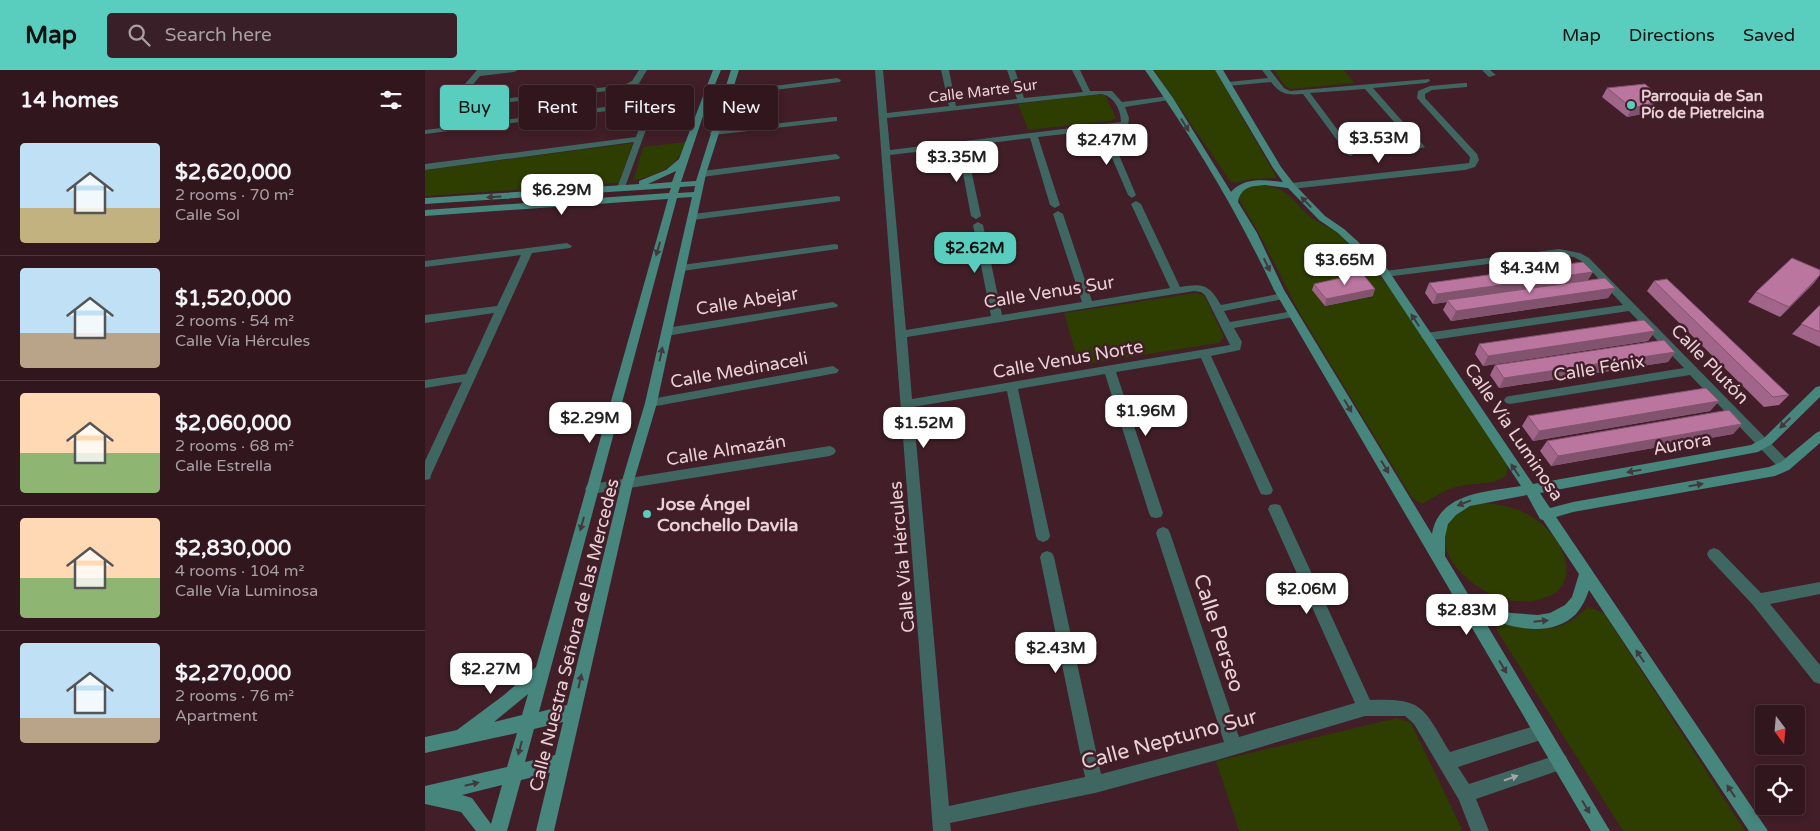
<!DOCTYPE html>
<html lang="en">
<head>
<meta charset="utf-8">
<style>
  :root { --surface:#31161e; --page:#391f27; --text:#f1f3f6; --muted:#a89fa4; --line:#4c353c; --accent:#59cebe }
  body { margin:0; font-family:"Varela Round",sans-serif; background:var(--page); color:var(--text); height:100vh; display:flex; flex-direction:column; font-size:19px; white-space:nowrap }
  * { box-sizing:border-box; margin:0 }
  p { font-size:16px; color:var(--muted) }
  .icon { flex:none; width:28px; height:28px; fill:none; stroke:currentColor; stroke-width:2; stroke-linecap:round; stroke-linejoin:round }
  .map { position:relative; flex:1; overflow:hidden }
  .drawer { display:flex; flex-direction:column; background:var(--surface); width:425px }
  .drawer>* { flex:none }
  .banner { position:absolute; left:15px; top:15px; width:475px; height:45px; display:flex; gap:10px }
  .needle { width:32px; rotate:164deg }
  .buttons { position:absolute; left:1330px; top:635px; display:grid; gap:10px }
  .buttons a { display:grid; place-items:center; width:50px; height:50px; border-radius:5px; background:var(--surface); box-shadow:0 2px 8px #0003,0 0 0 1px var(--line); font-size:25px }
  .price { position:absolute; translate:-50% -42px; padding:0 11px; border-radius:10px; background:#fff; color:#222; font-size:16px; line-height:32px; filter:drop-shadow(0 1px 2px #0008) }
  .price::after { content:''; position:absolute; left:50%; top:30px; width:15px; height:11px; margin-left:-8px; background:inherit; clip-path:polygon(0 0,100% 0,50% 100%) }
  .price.on { background:var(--accent); color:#111 }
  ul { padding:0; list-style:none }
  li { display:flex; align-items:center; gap:15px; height:125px; padding:0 20px }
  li+li { border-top:1px solid var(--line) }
  li span { display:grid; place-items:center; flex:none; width:140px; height:100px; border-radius:5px; color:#555 }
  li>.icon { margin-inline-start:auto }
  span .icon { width:60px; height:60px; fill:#fffc; stroke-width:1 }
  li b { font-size:21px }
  h2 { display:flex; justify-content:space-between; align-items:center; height:60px; padding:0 20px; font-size:21px }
  .chip { padding:0 18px; border-radius:5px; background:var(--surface); box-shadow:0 2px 8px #0003,0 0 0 1px var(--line); font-size:18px; line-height:45px }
  .chip.on { background:var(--accent); color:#111 }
  header { display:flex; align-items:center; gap:30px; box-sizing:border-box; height:70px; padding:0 25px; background:var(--accent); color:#111 }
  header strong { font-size:24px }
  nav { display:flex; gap:28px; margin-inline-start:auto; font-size:18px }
  .search { width:350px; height:45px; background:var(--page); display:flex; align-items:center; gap:12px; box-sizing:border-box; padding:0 18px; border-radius:5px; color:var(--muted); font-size:19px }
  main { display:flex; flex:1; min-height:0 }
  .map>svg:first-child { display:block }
  .green { fill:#2e3d00 }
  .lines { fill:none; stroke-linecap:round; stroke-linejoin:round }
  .street { fill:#3f6660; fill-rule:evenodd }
  .secondary { fill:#46867d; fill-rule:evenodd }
  .wall { fill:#a06589 }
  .shaded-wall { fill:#82536f }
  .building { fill:#ba769f; stroke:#82536f }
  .oneway { fill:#42383d }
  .oneway2 { fill:#a5a6a7 }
  .poi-dot { fill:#59cebe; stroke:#411e28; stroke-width:2 }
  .labels { text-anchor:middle; stroke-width:5; stroke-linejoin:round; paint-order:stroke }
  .far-street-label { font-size:15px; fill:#e9d1d6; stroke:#411e28 }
  .far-poi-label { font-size:15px; font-weight:bold; fill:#e9d1d6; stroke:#411e28; text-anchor:start }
  .street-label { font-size:18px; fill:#e9d1d6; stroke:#411e28 }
  .poi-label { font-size:18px; font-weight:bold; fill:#e9d1d6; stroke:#411e28; text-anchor:start }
  .near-street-label { font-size:21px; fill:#e9d1d6; stroke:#411e28 }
</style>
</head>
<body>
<header>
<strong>Map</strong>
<div class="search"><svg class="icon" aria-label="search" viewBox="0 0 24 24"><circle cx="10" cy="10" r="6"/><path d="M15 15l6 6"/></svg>Search here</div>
<nav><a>Map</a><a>Directions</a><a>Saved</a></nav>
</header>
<main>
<section class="drawer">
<h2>14 homes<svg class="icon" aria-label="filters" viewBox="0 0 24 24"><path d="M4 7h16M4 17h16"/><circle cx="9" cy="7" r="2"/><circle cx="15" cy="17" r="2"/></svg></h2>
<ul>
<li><span style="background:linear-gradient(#bfe0f5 65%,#c2b280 0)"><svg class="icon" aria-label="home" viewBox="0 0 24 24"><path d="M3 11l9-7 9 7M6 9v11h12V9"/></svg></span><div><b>$2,620,000</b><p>2 rooms · 70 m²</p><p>Calle Sol</p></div></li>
<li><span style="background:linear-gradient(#bfe0f5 65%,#b9a48a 0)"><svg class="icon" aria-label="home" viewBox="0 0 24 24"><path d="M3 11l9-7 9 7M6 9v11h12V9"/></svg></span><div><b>$1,520,000</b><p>2 rooms · 54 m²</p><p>Calle Vía Hércules</p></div></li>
<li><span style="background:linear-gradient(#ffd9b3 60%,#8fb573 0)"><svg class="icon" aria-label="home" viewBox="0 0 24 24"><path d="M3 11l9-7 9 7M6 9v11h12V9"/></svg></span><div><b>$2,060,000</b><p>2 rooms · 68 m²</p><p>Calle Estrella</p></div></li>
<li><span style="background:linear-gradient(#ffd9b3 60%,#8fb573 0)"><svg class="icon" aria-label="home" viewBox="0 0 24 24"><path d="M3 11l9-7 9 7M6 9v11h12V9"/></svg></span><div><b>$2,830,000</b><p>4 rooms · 104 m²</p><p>Calle Vía Luminosa</p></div></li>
<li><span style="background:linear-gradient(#bfe0f5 75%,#b9a48a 0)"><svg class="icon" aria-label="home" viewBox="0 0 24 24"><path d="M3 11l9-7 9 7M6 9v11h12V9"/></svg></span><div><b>$2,270,000</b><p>2 rooms · 76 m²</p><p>Apartment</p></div></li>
</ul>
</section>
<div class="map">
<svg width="1395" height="761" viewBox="0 0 1395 761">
  <rect width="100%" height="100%" fill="#411e28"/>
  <!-- green -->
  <path class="green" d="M729 0H790L852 108 827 109 811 113 805 111Z
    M849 0H919L930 13 866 19 860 16Z
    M674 24 680 25 691 48 686 51 603 60 593 34Z
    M261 72C251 100 235 103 208 111L218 77Z
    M208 73 194 113 0 126V100Z
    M834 115C867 117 867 133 890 150 899 156 909 159 917 166 937 183 954 205 971 226L1083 395 1081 406C1065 416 1054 412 1036 416 1022 418 1010 427 997 434L987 428 874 242 836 167 814 129 818 119Z
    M771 223 779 225 799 267 794 273 654 295 639 243Z
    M1056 433C1076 434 1097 438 1113 451 1144 474 1160 524 1107 531 1047 539 974 454 1056 433Z
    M1163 537 1179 543 1320 761H1198L1071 559 1076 553C1098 558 1128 564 1147 550 1152 547 1157 542 1163 537Z
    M972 648 986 653 1037 759 1036 761H814L791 691Z"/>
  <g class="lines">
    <!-- street -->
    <path class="street" d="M52 0H93L89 2 55 6 32 34 199 15 207 11 214 0H222L213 15 200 19 22 39V35Z
      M450 0H458L462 43 524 36 516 0H524L531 36 592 29 582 0H590L599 28 658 22 647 0H655L665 21H687L697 32 744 26 748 28 744 30 700 37 704 48 703 55 683 59 711 125 707 128 703 125 675 60 613 67 635 135 630 138 625 135 605 68 541 76 556 146 551 149 546 146 533 77 465 85 481 260 566 246 548 155 553 152 558 155 577 245 657 232 628 144 633 141 638 144 667 231 745 218 706 134 711 131 716 134 755 217C778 213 784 214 796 235L858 223 863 226 858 229 799 241 805 252 868 241 873 244 868 247 809 258 817 272 815 280 786 286 848 420 846 424 841 425 836 424 834 420 776 288 691 302 738 443 736 447 731 448 726 447 724 443 680 304 593 319 625 466 623 470 618 472 613 470 611 466 582 321 488 337 524 736 660 707 615 487 617 483 622 481 627 483 629 487 676 704 799 672 731 463 733 459 738 457 743 459 745 463 814 667 930 633 843 439 845 435 850 434 855 435 857 439 945 630C1000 628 998 638 1025 682L1116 654 1122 656 1124 662 1122 668 1033 697 1044 714 1135 684 1141 686 1143 692 1141 698 1051 729 1064 761H1046L1034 730 989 654 980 646H940L792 690 670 723 525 753 526 761H508ZM676 24C689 26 696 40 696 52L465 80 462 48ZM769 221 776 222 780 225 805 275 487 329 482 267Z
      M837 0H845L859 18 865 21 1004 9 1005 11 1001 13 948 18 1000 77 993 79 940 19 885 23 930 83 926 86 923 85 878 24C863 25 856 25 846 12L803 16 799 14 803 12 843 8Z
      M1057 0H1065L1071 5 1064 7Z
      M412 8 416 10 415 12 301 26 297 24 301 22Z
      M1039 13H1042V17L1007 20 1000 24V28L1052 84 1054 90 1050 97 1040 100 866 119 862 116 866 113 1044 93 1045 87 992 28 993 21 1005 16Z
      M258 27 262 29 261 31 230 35 199 120 196 121 192 118 209 72 0 100V94L211 67 222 36 0 64V60Z
      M409 47H412V51L288 65 284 63 288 61Z
      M411 84 415 87 414 89 277 107 273 104 277 101Z
      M412 126 415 127V131L268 150 263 147 268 144Z
      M142 173 147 176 145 178 107 183 6 405 5 409 0 410V391L37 312 0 318V310L41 304 69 243 0 253V245L72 236 96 185 0 197V191Z
      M410 174 413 175V179L257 201 252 198 257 195Z
      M1134 179 1155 183 1164 188 1364 392 1366 396 1364 400H1356L1265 305 1085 334 1081 333 1079 330 1081 327 1085 326 1259 298 1204 241 1001 271 996 267 1001 263 1198 235 1158 192 1149 187 1134 185 960 207 955 204 960 201Z
      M408 232 413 235 412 237 241 266 236 262 241 258Z
      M408 296 414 300 412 303 226 337 220 333 226 329Z
      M405 376 409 378 411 381 409 384 405 386 167 424 162 423 160 419 162 415 167 414Z
      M1289 478 1294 480 1336 523 1395 512V524L1345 534 1395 595V614L1389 612 1328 535 1284 488 1282 484 1284 480Z"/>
    <!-- secondary -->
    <path class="secondary" d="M288 0H296L283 31 256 112 271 111 306 0H314L281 104 232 333 208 414 129 761H111L125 703 96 710 82 761H51L36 742 0 734V716L82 697 92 663 0 683V667L32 660 79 625 111 597 243 129 0 146V140L244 123 246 118 0 134V128L214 114V111L241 100 254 89ZM251 101 247 112 223 114ZM270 116 269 122 253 123 255 117ZM267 127 220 333 196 414 142 635 114 642 252 128ZM103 624 97 645 69 652ZM138 652 130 685 100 692 109 659ZM77 715 66 754 47 728 37 725Z
      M720 0H728L748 28 806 122C819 107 840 110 858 112L848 98 790 0H798L856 97 869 114 900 146 919 159 961 197 1108 414 1326 375 1339 368 1391 317 1395 316V327L1347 374 1333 382 1115 423 1125 438 1148 432 1344 397 1356 392 1391 363 1395 361V373L1364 400 1350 406 1148 442 1131 447 1343 761H1324L1164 520C1161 529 1157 537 1151 544 1126 569 1084 558 1056 545L1185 761H1166L849 220C813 143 769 70 720 0ZM840 115 863 118 894 150 913 163 953 201 1096 416C1062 422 1014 422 1007 464L859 220 832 163 813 132C816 117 826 116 840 115ZM1102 425 1115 449 1118 450 1154 504 1147 527 1140 535 1125 543 1113 545 1086 543 1072 539 1043 524 1020 486V467L1023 454 1031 445 1045 436Z"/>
  </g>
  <!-- wall -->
  <path class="wall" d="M1182 18 1226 39 1217 44 1202 47 1177 27Z
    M1163 210 1190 218 1183 228 1026 251 1018 240 1022 232 1008 234 1000 223 1004 213Z
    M1229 211 1364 325 1354 335 1339 337 1222 221Z
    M1390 212 1355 247 1323 232 1331 222Z
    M889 214 948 226 900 236 887 220Z
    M1395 235V277L1367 264Z
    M1230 261 1223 271 1058 296 1050 284 1054 274Z
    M1250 282 1243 292 1074 318 1065 305 1070 295Z
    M1294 331 1285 341 1108 371 1097 356 1103 346Z
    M1317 354 1308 364 1126 396 1115 381 1122 371Z"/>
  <!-- shaded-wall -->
  <path class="shaded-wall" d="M1231 30 1226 39 1217 44 1202 47 1207 38Z
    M1168 202 1162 212 1022 230V232L1008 234 1012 224Z
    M1395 205 1390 212 1355 247 1364 237Z
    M1190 218 1183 228 1026 251 1031 241Z
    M950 219 948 226 900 236 901 229Z
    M1230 261 1223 271 1058 296 1063 286Z
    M1250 282 1243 292 1074 318 1079 308Z
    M1294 331 1285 341 1108 371 1114 361Z
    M1317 354 1308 364 1126 396 1133 386Z"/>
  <!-- building -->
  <path class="building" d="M1220 14 1229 22 1231 30 1222 35 1207 38 1182 18Z
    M1367 188 1395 200V205L1364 237 1331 222Z
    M1158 192 1168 202 1012 224 1004 213Z
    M937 203 950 219 901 229 889 214Z
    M1180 208 1190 218 1031 241 1022 230Z
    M1242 209 1364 325 1348 327 1229 211Z
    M1395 235V262L1376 254Z
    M1219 250 1230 261 1063 286 1054 274Z
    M1239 270 1250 282 1079 308 1070 295Z
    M1281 318 1294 331 1114 361 1103 346Z
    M1304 340 1317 354 1133 386 1122 371Z"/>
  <!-- one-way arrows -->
  <defs><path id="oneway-solid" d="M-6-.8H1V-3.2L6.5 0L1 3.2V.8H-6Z" transform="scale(1.25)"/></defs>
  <g class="oneway">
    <use href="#oneway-solid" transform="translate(760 55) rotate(58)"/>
    <use href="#oneway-solid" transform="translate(69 127) rotate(176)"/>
    <use href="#oneway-solid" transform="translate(881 132) rotate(-134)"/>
    <use href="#oneway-solid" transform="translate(233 179) rotate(106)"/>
    <use href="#oneway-solid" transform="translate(842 195) rotate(65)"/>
    <use href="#oneway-solid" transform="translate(990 250) rotate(-124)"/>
    <use href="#oneway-solid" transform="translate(236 284) rotate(-78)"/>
    <use href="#oneway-solid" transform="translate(923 336) rotate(59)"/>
    <use href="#oneway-solid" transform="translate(1360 353) rotate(136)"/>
    <use href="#oneway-solid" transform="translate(960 397) rotate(59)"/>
    <use href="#oneway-solid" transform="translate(1090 400) rotate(-124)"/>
    <use href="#oneway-solid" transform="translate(1209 401) rotate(170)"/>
    <use href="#oneway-solid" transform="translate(1271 415) rotate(-10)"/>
    <use href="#oneway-solid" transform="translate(1039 433) rotate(159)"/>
    <use href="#oneway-solid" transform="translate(157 454) rotate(105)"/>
    <use href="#oneway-solid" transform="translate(1116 551) rotate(-6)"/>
    <use href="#oneway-solid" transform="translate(1215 586) rotate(-124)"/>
    <use href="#oneway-solid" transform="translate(1078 597) rotate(59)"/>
    <use href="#oneway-solid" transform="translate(155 611) rotate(-77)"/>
    <use href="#oneway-solid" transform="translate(95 678) rotate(105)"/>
    <use href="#oneway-solid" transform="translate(47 714) rotate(-13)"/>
    <use href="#oneway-solid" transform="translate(1306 721) rotate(-124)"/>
    <use href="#oneway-solid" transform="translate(1161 737) rotate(59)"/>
  </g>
  <use class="oneway2" href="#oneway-solid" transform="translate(1086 708) rotate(-19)"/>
  <!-- markers -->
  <g class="poi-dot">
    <circle cx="1206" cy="35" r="5"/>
    <circle cx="222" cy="444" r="5"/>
  </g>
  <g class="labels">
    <!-- far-street labels -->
    <g class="far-street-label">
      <text transform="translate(558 21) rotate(-7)" y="5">Calle Marte Sur</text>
    </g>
    <!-- far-poi labels -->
    <g class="far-poi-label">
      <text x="1216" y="31">Parroquia de San<tspan x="1216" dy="17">Pío de Pietrelcina</tspan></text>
    </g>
    <!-- street labels -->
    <g class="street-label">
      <text transform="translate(624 222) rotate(-9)" y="6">Calle Venus Sur</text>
      <text transform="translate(322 231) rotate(-9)" y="6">Calle Abejar</text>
      <text transform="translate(643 289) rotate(-10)" y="6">Calle Venus Norte</text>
      <text transform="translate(1285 294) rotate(46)" y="6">Calle Plutón</text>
      <text transform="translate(1174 298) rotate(-9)" y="6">Calle Fénix</text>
      <text transform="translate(314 300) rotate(-10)" y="6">Calle Medinaceli</text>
      <text transform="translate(1089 362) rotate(56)" y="6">Calle Vía Luminosa</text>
      <text transform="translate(1257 374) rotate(-10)" y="6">Aurora</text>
      <text transform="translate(301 380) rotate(-9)" y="6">Calle Almazán</text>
      <text transform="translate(477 487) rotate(-95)" y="6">Calle Vía Hércules</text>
      <text transform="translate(149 565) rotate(-76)" y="6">Calle Nuestra Señora de las Mercedes</text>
    </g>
    <!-- poi labels -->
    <g class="poi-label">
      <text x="232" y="440">Jose Ángel<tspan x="232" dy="21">Conchello Davila</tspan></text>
    </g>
    <!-- near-street labels -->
    <g class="near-street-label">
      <text transform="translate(794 563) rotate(72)" y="7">Calle Perseo</text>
      <text transform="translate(744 669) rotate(-15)" y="7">Calle Neptuno Sur</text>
    </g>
  </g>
</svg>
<div class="buttons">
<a><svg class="needle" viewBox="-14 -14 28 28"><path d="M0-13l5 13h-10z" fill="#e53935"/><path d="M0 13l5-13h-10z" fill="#a89fa4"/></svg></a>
<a><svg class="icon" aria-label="locate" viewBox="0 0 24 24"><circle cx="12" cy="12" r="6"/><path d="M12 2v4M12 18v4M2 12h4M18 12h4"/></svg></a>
</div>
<b class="price" style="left:954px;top:94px">$3.53M</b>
<b class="price" style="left:682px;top:96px">$2.47M</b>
<b class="price" style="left:532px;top:113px">$3.35M</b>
<b class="price" style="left:137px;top:146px">$6.29M</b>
<b class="price on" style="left:550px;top:204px">$2.62M</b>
<b class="price" style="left:920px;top:216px">$3.65M</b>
<b class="price" style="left:1105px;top:224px">$4.34M</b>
<b class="price" style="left:721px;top:367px">$1.96M</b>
<b class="price" style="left:165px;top:374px">$2.29M</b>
<b class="price" style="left:499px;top:379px">$1.52M</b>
<b class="price" style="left:882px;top:545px">$2.06M</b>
<b class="price" style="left:1042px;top:566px">$2.83M</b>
<b class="price" style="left:631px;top:604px">$2.43M</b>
<b class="price" style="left:66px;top:625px">$2.27M</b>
<div class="banner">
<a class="chip on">Buy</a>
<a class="chip">Rent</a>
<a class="chip">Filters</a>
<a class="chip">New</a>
</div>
</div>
</main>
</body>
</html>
